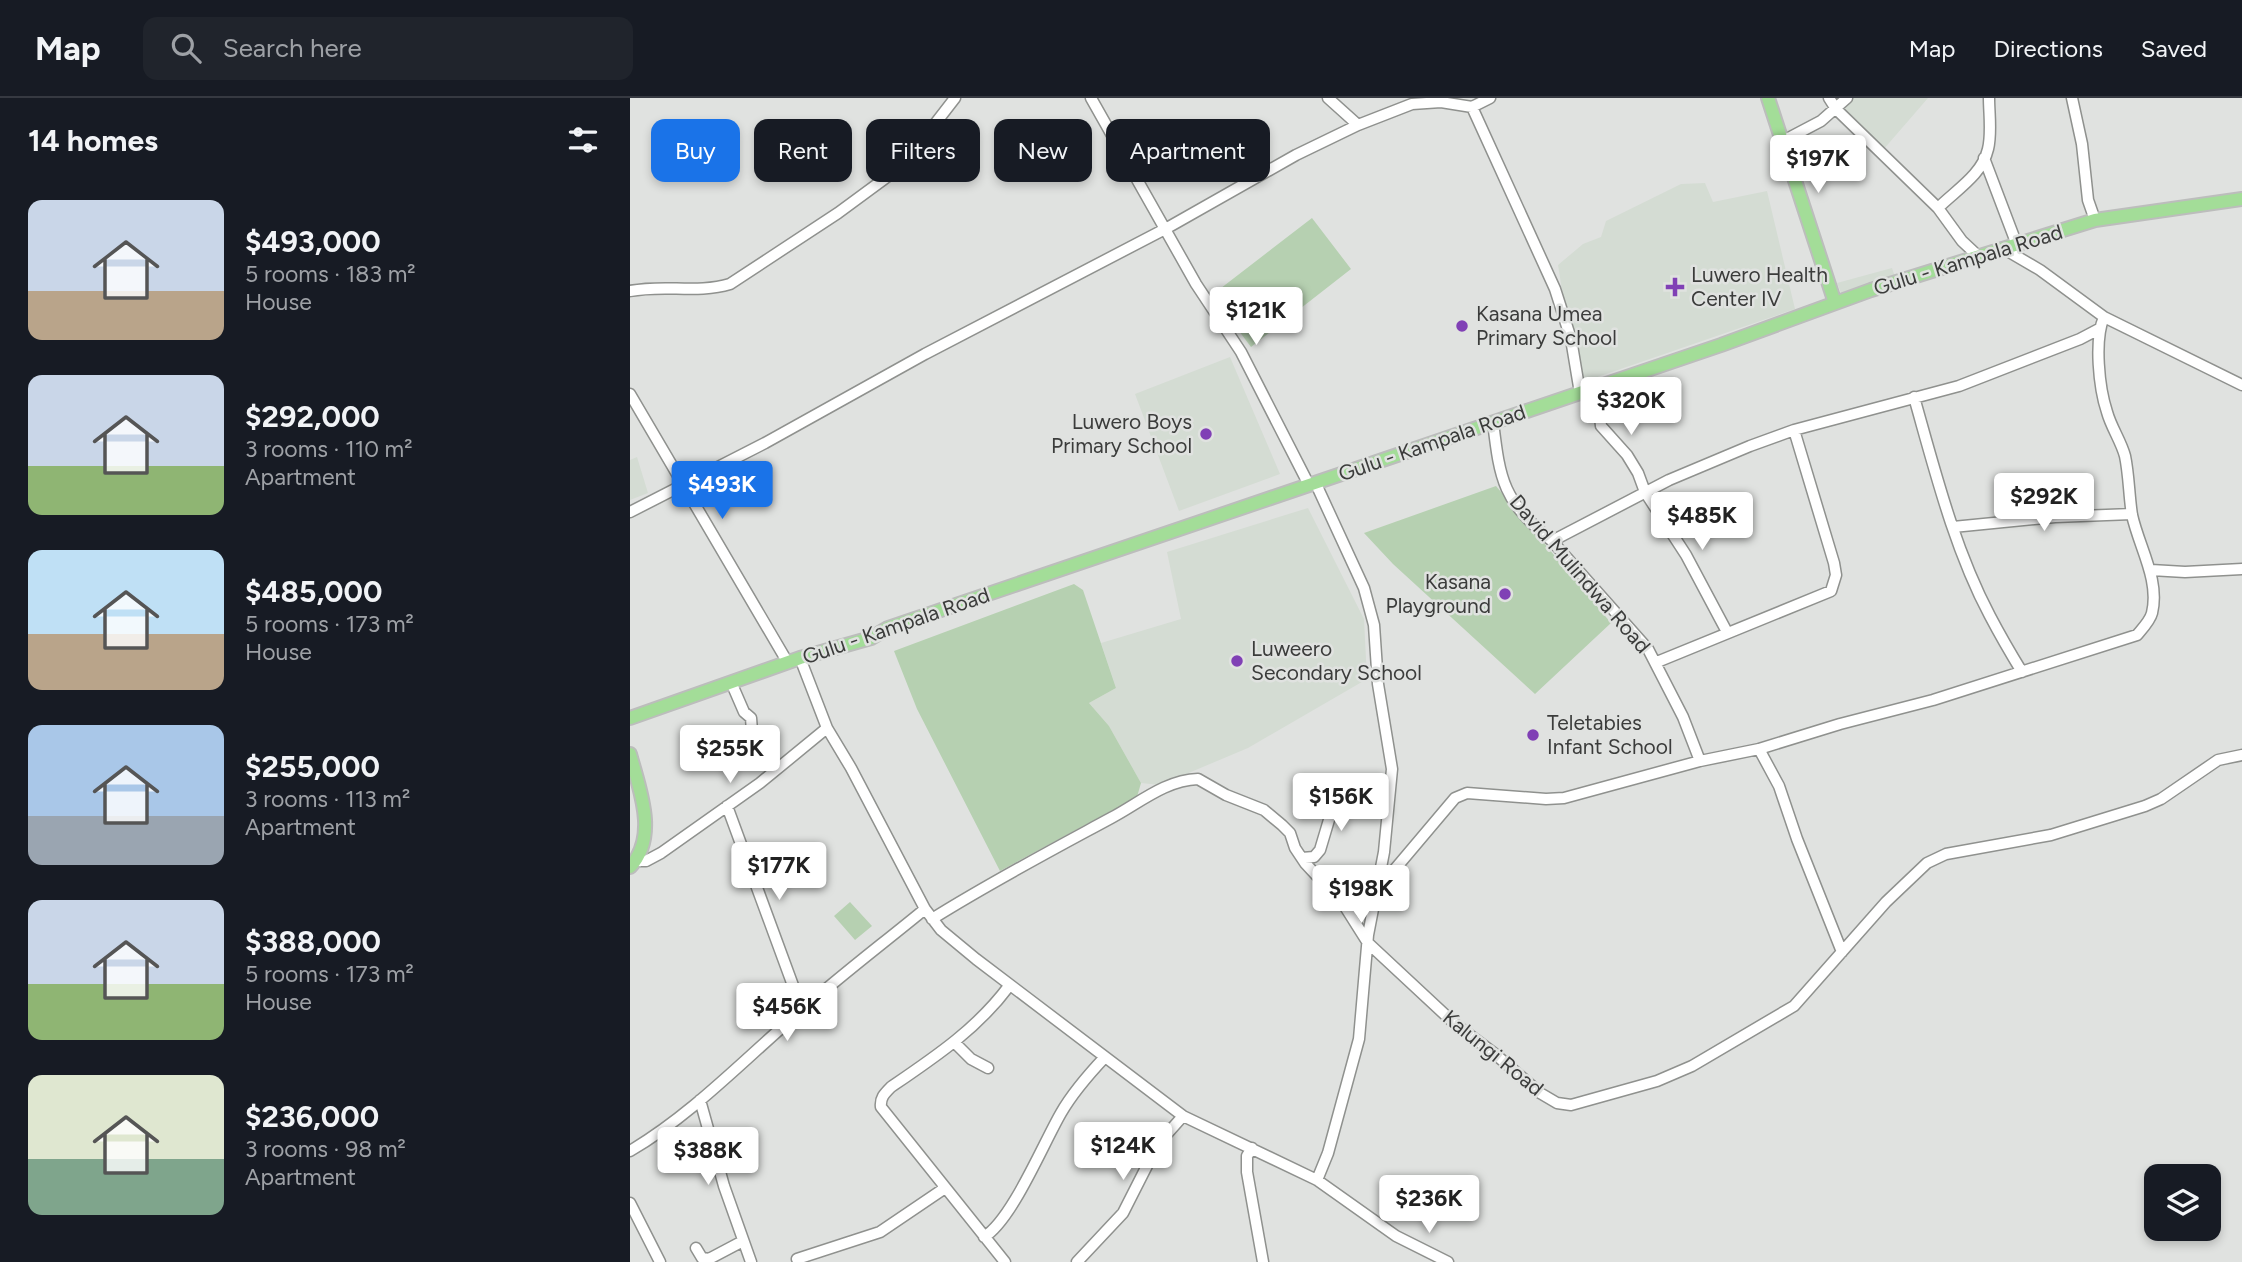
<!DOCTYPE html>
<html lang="en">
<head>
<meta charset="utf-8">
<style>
  :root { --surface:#171b24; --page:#20242c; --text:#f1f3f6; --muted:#9ea1a6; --line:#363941; --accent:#1a73e8 }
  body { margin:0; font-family:Figtree,sans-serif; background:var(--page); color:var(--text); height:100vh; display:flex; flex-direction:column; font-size:26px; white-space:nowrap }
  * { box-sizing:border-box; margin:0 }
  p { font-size:23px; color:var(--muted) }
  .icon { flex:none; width:38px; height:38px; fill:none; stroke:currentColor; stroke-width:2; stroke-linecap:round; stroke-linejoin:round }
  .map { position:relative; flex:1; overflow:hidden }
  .drawer { display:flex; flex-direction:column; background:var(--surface); width:630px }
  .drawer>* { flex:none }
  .guide { position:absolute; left:21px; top:21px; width:665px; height:63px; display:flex; gap:14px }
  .controls { position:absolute; left:1514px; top:1066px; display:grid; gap:14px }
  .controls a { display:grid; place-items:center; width:77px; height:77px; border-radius:14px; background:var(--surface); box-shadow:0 4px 10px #0003; font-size:35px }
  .price { position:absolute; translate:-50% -60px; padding:0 16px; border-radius:7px; background:#fff; color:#222; font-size:23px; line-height:46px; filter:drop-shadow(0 2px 4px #0008) }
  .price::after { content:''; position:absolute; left:50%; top:42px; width:21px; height:16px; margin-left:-10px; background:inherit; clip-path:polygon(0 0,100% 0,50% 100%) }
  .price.selected { background:var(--accent); color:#fff }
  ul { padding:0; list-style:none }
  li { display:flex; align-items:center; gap:21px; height:175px; padding:0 28px }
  li span { display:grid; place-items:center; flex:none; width:196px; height:140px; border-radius:14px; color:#555 }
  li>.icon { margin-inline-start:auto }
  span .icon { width:84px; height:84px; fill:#fffc; stroke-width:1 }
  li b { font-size:30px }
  h2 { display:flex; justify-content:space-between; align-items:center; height:84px; padding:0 28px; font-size:30px }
  .tag { padding:0 24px; border-radius:14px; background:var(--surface); box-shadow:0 4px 10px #0003; font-size:24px; line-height:63px }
  .tag.selected { background:var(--accent); color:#fff }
  header { display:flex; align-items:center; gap:42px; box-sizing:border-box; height:98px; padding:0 35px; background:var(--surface); border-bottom:2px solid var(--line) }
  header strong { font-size:33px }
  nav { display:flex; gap:38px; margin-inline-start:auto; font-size:24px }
  .search { width:490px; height:63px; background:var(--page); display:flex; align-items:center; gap:18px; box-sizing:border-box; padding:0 24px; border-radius:14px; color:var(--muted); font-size:26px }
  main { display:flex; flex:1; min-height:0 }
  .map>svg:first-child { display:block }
  .built { fill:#d4dcd3 }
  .green { fill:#b6d0b1 }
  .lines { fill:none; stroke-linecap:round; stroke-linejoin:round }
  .minor-casing { stroke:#8f918e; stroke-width:13 }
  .major-casing { stroke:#bcbdbc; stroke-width:16 }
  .minor { stroke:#fff; stroke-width:10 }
  .major { stroke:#a3dd98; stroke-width:12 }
  .poi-dot { fill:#8040b5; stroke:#e0e2e0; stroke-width:2.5 }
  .labels { text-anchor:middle; stroke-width:5; stroke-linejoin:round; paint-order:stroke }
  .street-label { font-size:21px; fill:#3b3c3b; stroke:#e0e2e0 }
  .poi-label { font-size:21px; fill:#3b3c3b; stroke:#e0e2e0; text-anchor:start }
</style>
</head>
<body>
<header>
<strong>Map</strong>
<div class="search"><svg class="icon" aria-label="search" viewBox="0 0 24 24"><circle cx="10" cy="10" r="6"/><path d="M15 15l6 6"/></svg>Search here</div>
<nav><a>Map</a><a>Directions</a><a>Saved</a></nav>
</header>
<main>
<section class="drawer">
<h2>14 homes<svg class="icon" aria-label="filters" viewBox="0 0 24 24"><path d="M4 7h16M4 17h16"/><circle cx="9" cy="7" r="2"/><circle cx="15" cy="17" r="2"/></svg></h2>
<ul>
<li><span style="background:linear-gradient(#c9d6e8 65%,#b9a48a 0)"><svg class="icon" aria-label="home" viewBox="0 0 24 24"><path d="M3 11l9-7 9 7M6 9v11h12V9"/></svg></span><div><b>$493,000</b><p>5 rooms · 183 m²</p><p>House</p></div></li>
<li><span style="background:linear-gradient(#c9d6e8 65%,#8fb573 0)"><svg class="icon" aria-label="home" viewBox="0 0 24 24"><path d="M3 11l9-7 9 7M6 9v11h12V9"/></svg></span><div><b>$292,000</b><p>3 rooms · 110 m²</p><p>Apartment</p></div></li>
<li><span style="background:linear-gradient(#bfe0f5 60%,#b9a48a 0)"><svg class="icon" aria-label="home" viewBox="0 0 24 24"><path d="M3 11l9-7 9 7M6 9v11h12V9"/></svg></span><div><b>$485,000</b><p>5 rooms · 173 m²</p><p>House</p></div></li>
<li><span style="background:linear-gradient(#a9c7e8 65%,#9aa5b1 0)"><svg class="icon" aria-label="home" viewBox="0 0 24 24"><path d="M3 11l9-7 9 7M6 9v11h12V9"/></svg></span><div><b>$255,000</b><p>3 rooms · 113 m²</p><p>Apartment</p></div></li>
<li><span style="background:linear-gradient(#c9d6e8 60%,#8fb573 0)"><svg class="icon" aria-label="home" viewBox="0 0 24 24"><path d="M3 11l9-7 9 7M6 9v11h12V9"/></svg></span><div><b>$388,000</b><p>5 rooms · 173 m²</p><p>House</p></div></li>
<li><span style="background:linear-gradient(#dfe7d0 60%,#7fa58c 0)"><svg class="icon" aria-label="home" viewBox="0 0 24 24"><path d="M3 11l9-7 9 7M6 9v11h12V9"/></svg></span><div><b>$236,000</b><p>3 rooms · 98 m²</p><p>Apartment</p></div></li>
</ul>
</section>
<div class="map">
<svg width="1612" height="1164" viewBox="0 0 1612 1164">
  <rect width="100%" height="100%" fill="#e0e2e0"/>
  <!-- built -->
  <path class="built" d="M1221 0H1298L1253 52 1215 17V7Z
    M1075 85 1083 104 1137 93 1165 211 947 286 928 167 953 146 971 139 976 123 1051 86Z
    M1262 170 1265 179 1211 195 1207 185Z
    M600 259 650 376 549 413 505 296Z
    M7 359 18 395 0 402V362Z
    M678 410 734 521 737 581 618 650 530 687 511 685 479 628 459 605 486 590 471 545 551 521 537 454Z"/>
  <!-- green -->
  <path class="green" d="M682 120 721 171 621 249 582 197Z
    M866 388 981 525 905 596 763 466 734 435Z
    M444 486 453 492 486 590 459 605 479 628 511 685 507 699 370 773 287 611 264 553Z
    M220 804 242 828 225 842 204 818Z"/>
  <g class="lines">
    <defs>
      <path id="minor" d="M461 0 566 186 611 254 679 387
        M698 0 728 27
        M1199 0 1206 11 1308 110 1332 143 1348 158
        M1442 0 1452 46 1458 102 1465 122
        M842 9 925 191 941 241 950 295
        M1153 43 1191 23 1217 0
        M1354 60 1387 147
        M1308 110C1326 92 1352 77 1358 51 1362 35 1359 16 1359 0
        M1374 151 1410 172 1474 219 1612 287
        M0 193C34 186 67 196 100 186L208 115 261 76 277 62 325 0
        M967 289 971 328 997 357 1008 375 1015 394 1056 457 1097 534
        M0 296 158 565
        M1284 299C1305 373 1324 450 1360 518 1370 537 1381 556 1392 574
        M863 324C870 383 873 403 922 443L1018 551 1053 619 1070 663
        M686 386 734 490 744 527 748 586 762 671 754 754 738 837 729 941 698 1055 687 1082
        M0 414 135 345 295 256 537 130 666 57 728 27 782 6 811 4 842 9 860 0
        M1323 429 1425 419 1502 416
        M922 443 1039 382 1120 348 1164 332 1329 288 1450 241 1469 231
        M1521 472 1555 474 1612 471
        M170 560 197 630 221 670 295 811 311 832 346 861 553 1018 687 1082 766 1138 818 1164
        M1027 564 1201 493 1206 477 1204 465 1164 332
        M101 584 114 614 121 620 122 633 120 636
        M1129 651 1149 688 1167 741 1212 854
        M97 708 172 912
        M672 760 684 759 690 752 704 705 710 699 757 703
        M6 763H16L31 755 130 685 197 630
        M749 790 825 700 837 695 916 701 934 700 1070 663 1129 651 1210 626 1303 602 1507 537C1512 531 1520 523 1522 515 1530 482 1509 449 1502 417 1499 398 1499 377 1495 358 1491 343 1481 329 1477 314 1469 290 1464 242 1474 219
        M714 807 732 812 745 805
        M302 821C361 784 420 753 481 720 508 706 535 682 568 681L596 697 634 712 652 727 660 735 665 750 675 765 714 807 738 845 825 926 865 956 910 995 927 1005 941 1007 1027 983 1062 968 1164 908 1256 804 1297 765 1316 756 1421 737 1515 708 1531 701 1588 662 1612 657
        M325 945 341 961 358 970
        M70 1002 94 1088 121 1164
        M622 1050 617 1058V1074L633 1164
        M0 1053C58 1019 108 968 158 924 202 884 250 848 295 811
        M0 1105 30 1164
        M354 1139C382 1122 413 1046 431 1015 443 994 459 976 475 959
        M66 1150 72 1160 79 1161 113 1143
        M167 1161 250 1134 315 1090
        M375 1164 251 1009C250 1000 254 996 261 989 305 959 347 931 379 888
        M447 1164 493 1115 528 1046 553 1018"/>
      <path id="major" d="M1138 0 1205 205
        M0 620 170 560 241 540 258 530 1091 247 1241 192 1465 122 1612 101
        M0 656C9 690 29 738 0 769"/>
    </defs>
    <!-- minor casing -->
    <use href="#minor" class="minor-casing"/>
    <!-- major casing -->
    <use href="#major" class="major-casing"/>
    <!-- minor -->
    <use href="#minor" class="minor"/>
    <!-- major -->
    <use href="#major" class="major"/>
  </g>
  <!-- markers -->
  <g class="poi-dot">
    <path d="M1041.5 178.5h7v7h7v7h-7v7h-7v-7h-7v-7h7z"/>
    <circle cx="832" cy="228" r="7"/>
    <circle cx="576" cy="336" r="7"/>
    <circle cx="875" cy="496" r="7"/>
    <circle cx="607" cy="563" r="7"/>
    <circle cx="903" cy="637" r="7"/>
  </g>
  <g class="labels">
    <!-- street labels -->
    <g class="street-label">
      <text transform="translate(1338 162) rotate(-17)" y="7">Gulu - Kampala Road</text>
      <text transform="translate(802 345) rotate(-19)" y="7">Gulu - Kampala Road</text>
      <text transform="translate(950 476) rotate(49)" y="7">David Mulindwa Road</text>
      <text transform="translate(266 528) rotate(-19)" y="7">Gulu - Kampala Road</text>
      <text transform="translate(863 955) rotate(39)" y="7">Kalungi Road</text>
    </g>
    <!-- poi labels -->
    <g class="poi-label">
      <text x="1061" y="184">Luwero Health<tspan x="1061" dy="24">Center IV</tspan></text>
      <text x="846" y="223">Kasana Umea<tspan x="846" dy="24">Primary School</tspan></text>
      <text x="562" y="331" text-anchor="end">Luwero Boys<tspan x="562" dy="24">Primary School</tspan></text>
      <text x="861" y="491" text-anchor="end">Kasana<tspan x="861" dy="24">Playground</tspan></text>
      <text x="621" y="558">Luweero<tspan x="621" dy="24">Secondary School</tspan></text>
      <text x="917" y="632">Teletabies<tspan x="917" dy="24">Infant School</tspan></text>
    </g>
  </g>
</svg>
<div class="controls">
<a><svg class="icon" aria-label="layers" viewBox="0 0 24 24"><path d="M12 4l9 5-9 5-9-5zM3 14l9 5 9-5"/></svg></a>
</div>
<b class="price" style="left:1188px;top:97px">$197K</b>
<b class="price" style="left:626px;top:249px">$121K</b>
<b class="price" style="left:1001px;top:339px">$320K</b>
<b class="price selected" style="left:92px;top:423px">$493K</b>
<b class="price" style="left:1414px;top:435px">$292K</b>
<b class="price" style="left:1072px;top:454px">$485K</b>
<b class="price" style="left:100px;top:687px">$255K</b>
<b class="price" style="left:711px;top:735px">$156K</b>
<b class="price" style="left:149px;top:804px">$177K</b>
<b class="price" style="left:731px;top:827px">$198K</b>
<b class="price" style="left:157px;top:945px">$456K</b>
<b class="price" style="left:493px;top:1084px">$124K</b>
<b class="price" style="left:78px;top:1089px">$388K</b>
<b class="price" style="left:799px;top:1137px">$236K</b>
<div class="guide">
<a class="tag selected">Buy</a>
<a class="tag">Rent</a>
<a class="tag">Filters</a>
<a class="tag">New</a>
<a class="tag">Apartment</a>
</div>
</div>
</main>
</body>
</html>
